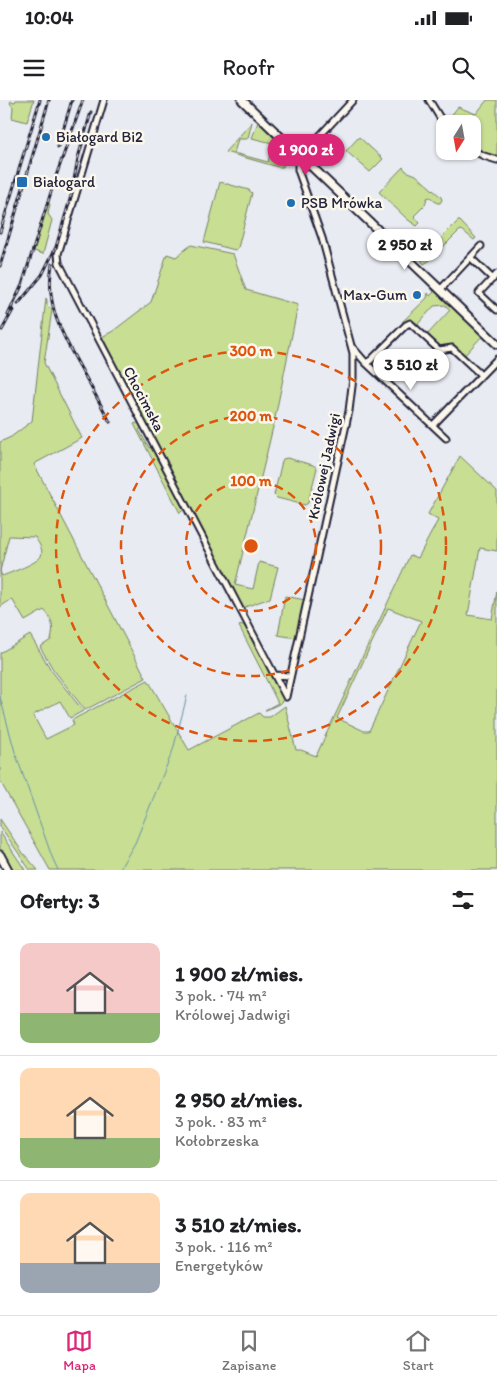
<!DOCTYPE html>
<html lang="pl">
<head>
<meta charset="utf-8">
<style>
  :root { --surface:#fff; --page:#f2f2f2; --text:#202124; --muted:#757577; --line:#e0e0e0; --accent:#db2777 }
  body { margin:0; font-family:Itim,sans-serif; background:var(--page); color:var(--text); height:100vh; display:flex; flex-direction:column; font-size:19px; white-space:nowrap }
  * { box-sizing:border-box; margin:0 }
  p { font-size:16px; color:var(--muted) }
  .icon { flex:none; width:28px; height:28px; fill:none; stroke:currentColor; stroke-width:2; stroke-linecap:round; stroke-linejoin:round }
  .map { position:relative; height:770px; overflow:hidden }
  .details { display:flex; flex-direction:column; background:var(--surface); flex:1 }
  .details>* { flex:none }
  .needle { width:32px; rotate:191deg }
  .tools { position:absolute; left:436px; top:15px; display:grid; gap:10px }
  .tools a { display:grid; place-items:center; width:45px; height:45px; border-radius:10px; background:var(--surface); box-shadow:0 1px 4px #0004; font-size:25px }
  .price { position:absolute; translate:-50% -42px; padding:0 11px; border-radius:18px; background:#fff; color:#222; font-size:16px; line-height:32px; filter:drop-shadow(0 1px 2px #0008) }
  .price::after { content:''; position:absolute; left:50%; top:30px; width:15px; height:11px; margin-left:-8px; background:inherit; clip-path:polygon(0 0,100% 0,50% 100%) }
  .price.on { background:var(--accent); color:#fff }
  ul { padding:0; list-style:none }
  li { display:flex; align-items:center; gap:15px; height:125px; padding:0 20px }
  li+li { border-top:1px solid var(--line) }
  li span { display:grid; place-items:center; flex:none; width:140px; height:100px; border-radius:10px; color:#555 }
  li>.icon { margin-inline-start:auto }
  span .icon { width:60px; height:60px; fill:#fffc; stroke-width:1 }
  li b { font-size:21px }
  h2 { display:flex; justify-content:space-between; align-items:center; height:60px; padding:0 20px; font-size:21px }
  .status { display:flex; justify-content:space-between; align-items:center; height:35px; padding:0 25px; background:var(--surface); direction:ltr }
  .status svg { height:14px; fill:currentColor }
  header { display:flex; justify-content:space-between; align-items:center; height:65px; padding:0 20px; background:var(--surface); font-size:22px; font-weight:600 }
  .menu { display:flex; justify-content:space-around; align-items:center; height:70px; border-top:1px solid var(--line); background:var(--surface); font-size:14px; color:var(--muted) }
  .menu a { display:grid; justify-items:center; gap:2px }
  .menu .on { color:var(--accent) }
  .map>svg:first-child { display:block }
  .green { fill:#c8de93; stroke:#758067; fill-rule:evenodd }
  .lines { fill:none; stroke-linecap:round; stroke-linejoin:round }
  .stream { stroke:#6691ab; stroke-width:1 }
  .street-casing { stroke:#22223b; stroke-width:9 }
  .secondary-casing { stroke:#22223b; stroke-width:11 }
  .street { stroke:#fbf7ec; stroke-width:5 }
  .secondary { stroke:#fbf7ec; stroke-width:7 }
  .rail-casing { stroke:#22223b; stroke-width:3 }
  .rail { stroke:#fbf7ec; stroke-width:1; stroke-dasharray:4; stroke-linecap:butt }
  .ring { fill:none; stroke:#de560e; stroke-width:2.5; stroke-dasharray:9 6 }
  .poi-dot { fill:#1f6fb2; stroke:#fbf7ec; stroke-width:2 }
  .labels { text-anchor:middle; stroke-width:5; stroke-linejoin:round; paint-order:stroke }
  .poi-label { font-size:15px; fill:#22223b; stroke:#fbf7ec; text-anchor:start }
  .street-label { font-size:15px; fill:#22223b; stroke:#fbf7ec }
  .centre { fill:#de560e; stroke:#fbf7ec; stroke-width:2.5 }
  .ring-label { font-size:15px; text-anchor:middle; font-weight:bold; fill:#de560e; stroke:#fbf7ec; stroke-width:5; stroke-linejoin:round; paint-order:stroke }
</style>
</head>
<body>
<div class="status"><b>10:04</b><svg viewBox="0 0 49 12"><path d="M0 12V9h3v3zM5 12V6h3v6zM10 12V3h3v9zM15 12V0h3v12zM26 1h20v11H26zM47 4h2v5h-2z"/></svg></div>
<header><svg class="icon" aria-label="menu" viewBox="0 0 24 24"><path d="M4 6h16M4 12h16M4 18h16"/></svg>Roofr<svg class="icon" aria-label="search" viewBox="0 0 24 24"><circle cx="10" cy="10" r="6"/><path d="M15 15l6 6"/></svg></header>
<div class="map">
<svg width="497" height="770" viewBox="0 0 497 770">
  <rect width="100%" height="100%" fill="#e8ebf1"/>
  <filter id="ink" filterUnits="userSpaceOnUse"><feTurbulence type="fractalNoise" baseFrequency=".02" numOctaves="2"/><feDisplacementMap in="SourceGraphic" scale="10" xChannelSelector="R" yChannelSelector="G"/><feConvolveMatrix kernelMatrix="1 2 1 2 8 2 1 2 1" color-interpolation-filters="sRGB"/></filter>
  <g filter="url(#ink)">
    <!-- green -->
    <path class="green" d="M16 0H34L27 22 12 18 13 7 10 3 11 1 15 2Z
      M487 0H497V58L473 48 472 24 445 23 458 7 476 14Z
      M252 22 248 38 246 39H238L234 53 268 62 270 54H272L273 51C280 53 285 59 283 67H278L225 52Z
      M258 22 278 42 276 44 252 38Z
      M359 37 383 59 370 72 346 51Z
      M403 67 406 71 416 75 441 97 442 100 440 103H437L430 97 427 98 425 105 414 116 420 123 417 126 407 119 379 92Z
      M220 82 249 90 252 93 238 148 235 150 204 142Z
      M48 103 50 104 48 114 52 120 43 154 34 151Z
      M458 121H460L476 138 474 140 462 130 459 131 429 161 424 164 422 162V158L425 154Z
      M191 145 233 154 246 190 298 205 274 323 235 485 253 489 259 462 278 467 270 498 242 508 102 237 113 231 151 202 167 154 176 157Z
      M428 184 483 235 463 257 454 248H440L427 235 450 210 445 205 434 206 418 224 412 220 406 223 402 222 427 198 428 193 430 196 434 192Z
      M46 198 47 200V205L52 210 44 263 82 338 34 364 146 578 85 610 53 569 40 547 51 540C54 528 53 519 44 510L25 521 12 499 0 507V342L11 337 32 321ZM9 436 35 437C38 443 44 449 41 456 38 463 10 473 2 476L0 471Z
      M137 323 141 324 142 327 139 330 149 348 153 347 183 406 184 409 180 413 134 324Z
      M460 356 497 391V451L480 448 468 515 492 519 497 491V770H50L0 681V553L30 535 51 570 83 611 70 618 60 601 33 615 46 639 74 625 72 620 148 580 189 650 259 613 263 617H270L285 606 296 650H301L316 656 410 455 418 458 438 420 428 414ZM388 508 421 521 369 631H364L337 618Z
      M287 358 313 365 317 368 308 403 305 405 277 398 274 395 282 361 283 359Z
      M285 496 305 500 296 538 278 535Z
      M243 525H244L284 599 279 604 266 610H265L278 603 239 526Z
      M0 719 23 753 38 770H30L0 726Z
      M0 732 25 770H10L0 752Z"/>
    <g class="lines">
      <!-- stream -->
      <path class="stream" d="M0 597 15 652 52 757 58 770
        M119 770 135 743 173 650 187 596"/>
      <defs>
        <path id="street" d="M104 0 58 154 59 163 286 597
          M429 0 445 26
          M472 50 484 56 497 60
          M471 158 493 179
          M497 174 479 193 497 210
          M440 190 481 146
          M353 248 366 263 446 338
          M366 263 371 260 406 225 410 223 439 250 452 248 481 275
          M433 325 497 259
          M275 575 290 576
          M286 597 349 311 353 278V253L322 138 298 70V62L301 56 353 0"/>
        <path id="secondary" d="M242 0 497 244
          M0 755 8 770"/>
      </defs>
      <!-- street casing -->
      <use href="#street" class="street-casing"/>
      <!-- secondary casing -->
      <use href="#secondary" class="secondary-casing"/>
      <!-- street -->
      <use href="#street" class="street"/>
      <!-- secondary -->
      <use href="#secondary" class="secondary"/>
      <defs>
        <path id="rail" d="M58 47 72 0
          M0 132 40 0
          M52 164C45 205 61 232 80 267 90 285 100 303 110 322
          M0 166 49 0
          M18 204 42 175 56 147 71 96 78 58 91 12
          M8 215 22 185 56 76 83 0
          M2 230 13 210"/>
      </defs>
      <!-- rail casing -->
      <use href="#rail" class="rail-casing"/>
      <!-- rail -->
      <use href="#rail" class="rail"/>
    </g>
  </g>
  <!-- distance rings -->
  <g class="ring">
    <circle cx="251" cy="446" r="65"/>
    <circle cx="251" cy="446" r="130"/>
    <circle cx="251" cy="446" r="195"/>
  </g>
  <!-- markers -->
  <g class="poi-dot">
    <circle cx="46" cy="37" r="5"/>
    <rect x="16" y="76" width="12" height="12" rx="2.5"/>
    <circle cx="291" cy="103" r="5"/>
    <circle cx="417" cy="195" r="5"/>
  </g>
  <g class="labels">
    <!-- poi labels -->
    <g class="poi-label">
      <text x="56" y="42">Białogard Bi2</text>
      <text x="33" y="87">Białogard</text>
      <text x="301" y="108">PSB Mrówka</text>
      <text x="407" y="200" text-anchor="end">Max-Gum</text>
    </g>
    <!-- street labels -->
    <g class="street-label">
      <text transform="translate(144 299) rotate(62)" y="5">Chocimska</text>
      <text transform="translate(324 366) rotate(-78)" y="5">Królowej Jadwigi</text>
    </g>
  </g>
  <circle cx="251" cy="446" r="8" class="centre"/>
  <g class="ring-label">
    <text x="251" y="256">300 m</text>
    <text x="251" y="321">200 m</text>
    <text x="251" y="386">100 m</text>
  </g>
</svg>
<div class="tools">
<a><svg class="needle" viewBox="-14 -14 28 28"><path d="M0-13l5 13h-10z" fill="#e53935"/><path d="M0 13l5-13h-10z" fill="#757577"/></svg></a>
</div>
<b class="price on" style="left:306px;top:76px">1 900 zł</b>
<b class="price" style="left:405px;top:171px">2 950 zł</b>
<b class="price" style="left:411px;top:291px">3 510 zł</b>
</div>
<section class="details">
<h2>Oferty: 3<svg class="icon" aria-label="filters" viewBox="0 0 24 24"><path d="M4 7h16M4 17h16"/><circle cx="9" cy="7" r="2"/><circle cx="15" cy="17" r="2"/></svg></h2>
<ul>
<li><span style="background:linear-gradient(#f6c9c9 70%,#8fb573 0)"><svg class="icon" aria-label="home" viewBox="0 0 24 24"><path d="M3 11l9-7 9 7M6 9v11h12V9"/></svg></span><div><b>1 900 zł/mies.</b><p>3 pok. · 74 m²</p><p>Królowej Jadwigi</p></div></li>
<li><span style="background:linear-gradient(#ffd9b3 70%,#8fb573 0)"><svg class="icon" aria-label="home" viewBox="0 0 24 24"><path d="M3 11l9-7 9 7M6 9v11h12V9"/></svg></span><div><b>2 950 zł/mies.</b><p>3 pok. · 83 m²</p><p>Kołobrzeska</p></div></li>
<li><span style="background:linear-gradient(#ffd9b3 70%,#9aa5b1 0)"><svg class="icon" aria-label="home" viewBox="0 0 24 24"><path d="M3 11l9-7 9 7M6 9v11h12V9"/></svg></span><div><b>3 510 zł/mies.</b><p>3 pok. · 116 m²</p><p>Energetyków</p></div></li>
</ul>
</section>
<nav class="menu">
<a class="on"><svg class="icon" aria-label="map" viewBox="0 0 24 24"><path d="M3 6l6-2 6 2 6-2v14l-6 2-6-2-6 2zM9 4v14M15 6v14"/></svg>Mapa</a>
<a><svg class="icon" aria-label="saved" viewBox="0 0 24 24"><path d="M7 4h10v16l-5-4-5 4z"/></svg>Zapisane</a>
<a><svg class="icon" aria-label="home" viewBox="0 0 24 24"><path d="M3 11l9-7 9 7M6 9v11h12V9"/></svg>Start</a>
</nav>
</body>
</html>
